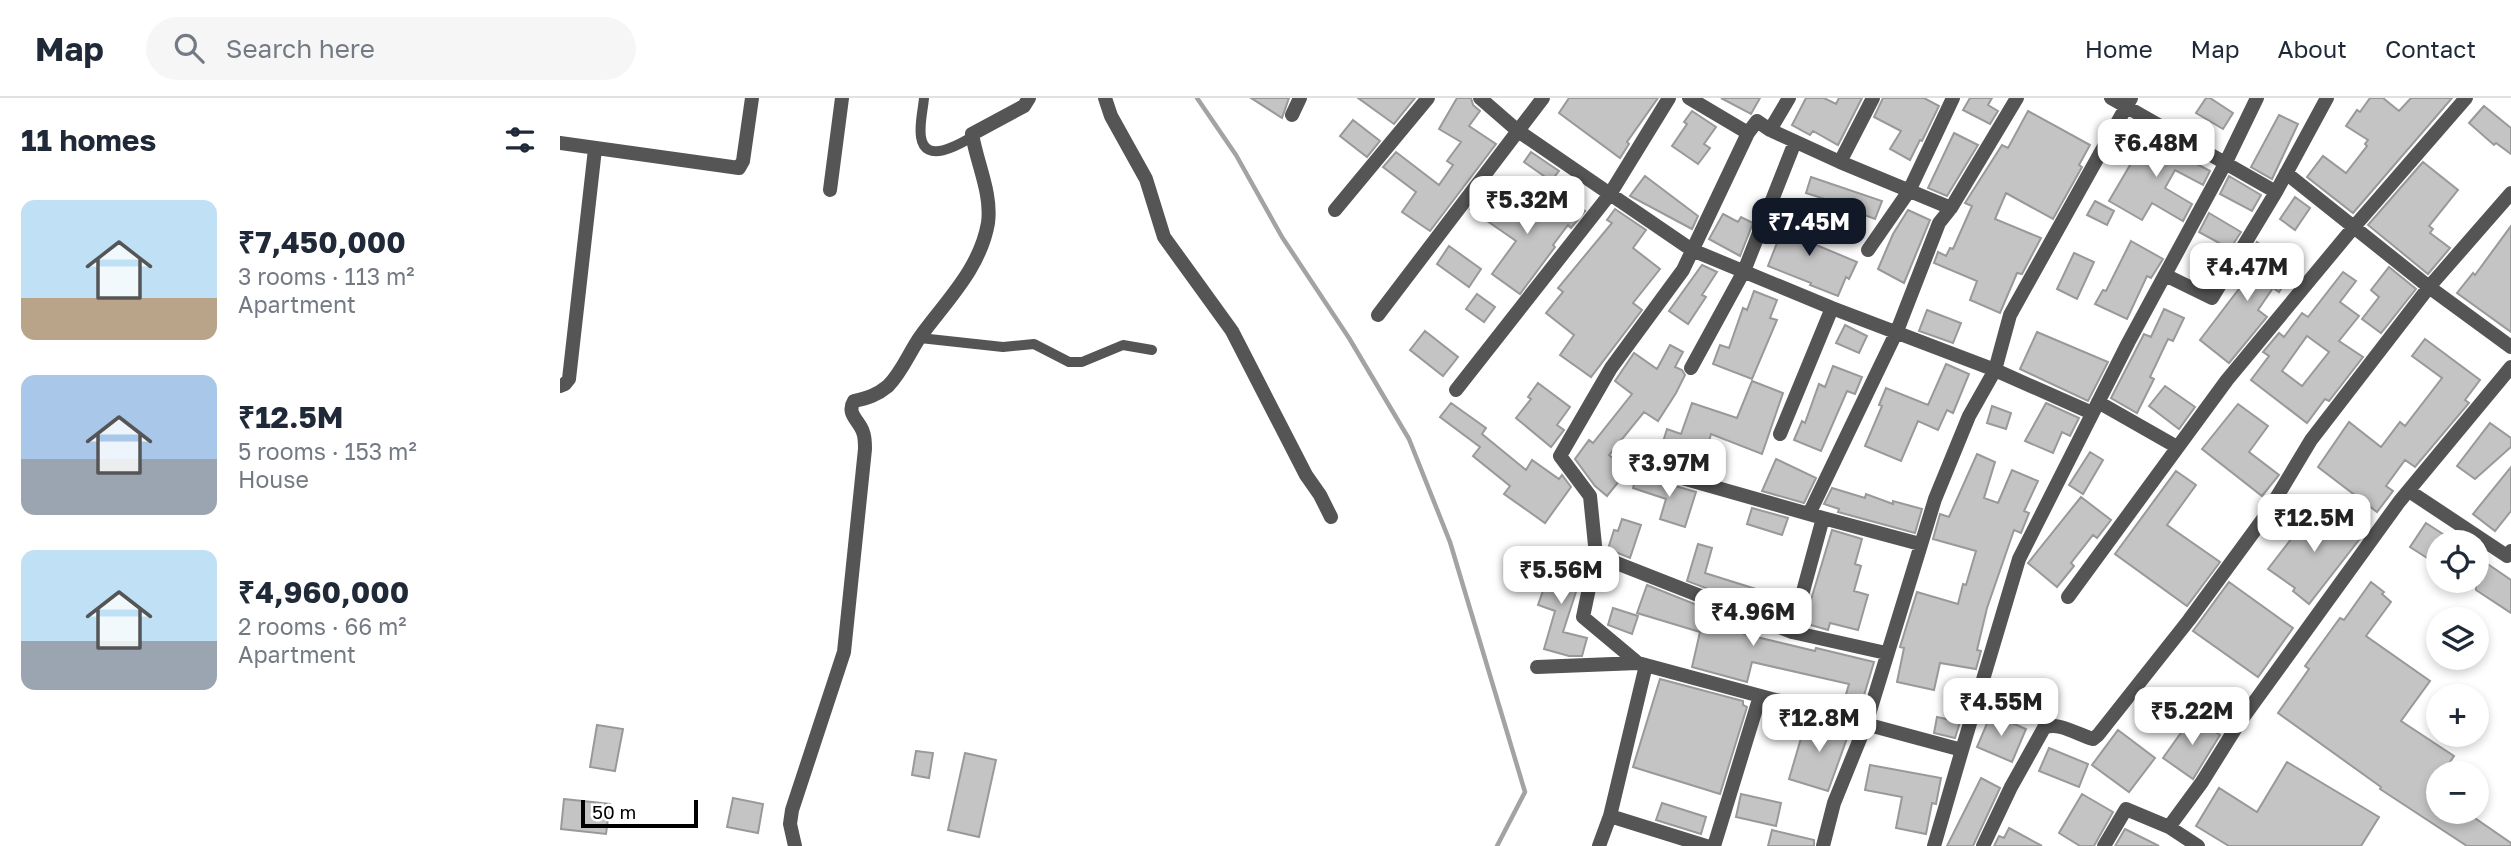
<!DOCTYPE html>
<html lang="en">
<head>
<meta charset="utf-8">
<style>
  :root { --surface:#fff; --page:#f6f6f7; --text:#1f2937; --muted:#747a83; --line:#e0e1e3; --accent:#111827 }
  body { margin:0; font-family:"Golos Text",sans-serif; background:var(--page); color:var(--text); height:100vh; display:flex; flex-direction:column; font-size:26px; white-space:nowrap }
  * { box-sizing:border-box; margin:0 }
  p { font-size:23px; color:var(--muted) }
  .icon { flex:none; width:38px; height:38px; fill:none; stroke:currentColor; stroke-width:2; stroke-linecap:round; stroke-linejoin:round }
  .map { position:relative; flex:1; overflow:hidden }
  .panel { display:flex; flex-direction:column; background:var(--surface); width:560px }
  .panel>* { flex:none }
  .controls { position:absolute; left:1866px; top:432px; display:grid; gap:14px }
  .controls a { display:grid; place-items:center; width:63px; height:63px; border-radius:50%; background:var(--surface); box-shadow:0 4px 10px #0003; font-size:35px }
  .scale { position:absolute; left:21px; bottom:18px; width:117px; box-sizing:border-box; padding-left:7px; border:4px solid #000; border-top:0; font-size:19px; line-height:24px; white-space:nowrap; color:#000; -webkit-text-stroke:5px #fff; paint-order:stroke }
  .price { position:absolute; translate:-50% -60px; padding:0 16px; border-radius:14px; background:#fff; color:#222; font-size:23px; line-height:46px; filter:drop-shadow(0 2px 4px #0008) }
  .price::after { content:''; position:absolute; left:50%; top:42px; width:21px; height:16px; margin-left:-10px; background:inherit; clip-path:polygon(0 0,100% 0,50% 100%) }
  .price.selected { background:var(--accent); color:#fff }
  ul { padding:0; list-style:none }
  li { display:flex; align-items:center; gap:21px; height:175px; padding:0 21px }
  li span { display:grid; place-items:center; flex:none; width:196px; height:140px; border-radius:14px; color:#555 }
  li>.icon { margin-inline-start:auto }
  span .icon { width:84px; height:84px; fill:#fffc; stroke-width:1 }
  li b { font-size:30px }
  h2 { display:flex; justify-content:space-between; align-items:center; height:84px; padding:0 21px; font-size:30px }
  header { display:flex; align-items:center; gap:42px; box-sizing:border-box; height:98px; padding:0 35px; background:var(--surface); border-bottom:2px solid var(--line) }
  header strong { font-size:33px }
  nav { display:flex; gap:38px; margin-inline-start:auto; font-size:24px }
  .search { width:490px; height:63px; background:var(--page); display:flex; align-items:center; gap:18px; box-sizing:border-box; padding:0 24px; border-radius:38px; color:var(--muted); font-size:26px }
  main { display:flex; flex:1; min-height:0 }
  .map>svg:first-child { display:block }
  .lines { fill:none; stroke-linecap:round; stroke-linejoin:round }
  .stream { stroke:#a3a3a3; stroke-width:4.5 }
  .building { fill:#c4c4c4; stroke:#999; stroke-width:2; fill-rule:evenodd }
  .service { stroke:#555; stroke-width:10 }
  .minor { stroke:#555; stroke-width:14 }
</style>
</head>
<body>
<header>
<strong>Map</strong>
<div class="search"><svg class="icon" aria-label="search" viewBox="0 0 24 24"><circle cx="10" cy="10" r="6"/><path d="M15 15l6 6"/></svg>Search here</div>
<nav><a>Home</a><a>Map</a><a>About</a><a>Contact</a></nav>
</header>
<main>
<section class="panel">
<h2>11 homes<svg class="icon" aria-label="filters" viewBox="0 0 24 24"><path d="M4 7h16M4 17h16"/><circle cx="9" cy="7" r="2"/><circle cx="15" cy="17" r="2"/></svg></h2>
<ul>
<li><span style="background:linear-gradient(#bfe0f5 70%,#b9a48a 0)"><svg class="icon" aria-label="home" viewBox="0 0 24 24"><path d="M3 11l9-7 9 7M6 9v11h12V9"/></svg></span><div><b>₹7,450,000</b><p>3 rooms · 113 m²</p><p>Apartment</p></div></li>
<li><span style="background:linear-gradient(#a9c7e8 60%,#9aa5b1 0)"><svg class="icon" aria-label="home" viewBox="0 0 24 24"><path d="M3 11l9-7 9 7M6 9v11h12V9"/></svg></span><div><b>₹12.5M</b><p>5 rooms · 153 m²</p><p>House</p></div></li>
<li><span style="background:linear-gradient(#bfe0f5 65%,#9aa5b1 0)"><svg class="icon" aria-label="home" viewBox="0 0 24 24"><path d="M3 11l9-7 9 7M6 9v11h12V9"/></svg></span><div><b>₹4,960,000</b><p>2 rooms · 66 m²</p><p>Apartment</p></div></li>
</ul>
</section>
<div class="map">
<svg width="1951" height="748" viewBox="0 0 1951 748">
  <rect width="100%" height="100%" fill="#fff"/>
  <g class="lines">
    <!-- stream -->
    <path class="stream" d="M637 0 676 57 722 139 789 240 849 341 890 444 965 694 937 748"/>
  </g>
  <!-- building -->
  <path class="building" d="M691 0H729L722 20Z
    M798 0H855L834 26Z
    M897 0H911L913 7 920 13 909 28 936 46 870 133 842 114 856 94 823 69 836 54 879 87 893 67 887 63 901 44 879 31Z
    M1009 0H1098L1067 44 1069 46 1060 60 999 15Z
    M1161 0H1200L1191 16Z
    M1246 0H1264L1276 6 1279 0H1302L1278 47 1253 33 1250 37 1232 27Z
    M1323 0H1364L1379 8 1362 43 1360 42 1350 62 1330 51 1341 33 1314 19Z
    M1410 0H1432L1428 7 1438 13 1430 26 1403 12Z
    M1646 0H1650L1673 15 1663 31 1636 15Z
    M1810 0H1823L1839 13 1851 0H1892L1793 115 1747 79 1763 58 1786 75 1807 48 1805 46 1808 42 1786 28 1797 12 1800 14Z
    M1924 8 1951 30V56L1936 45 1934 47 1909 25Z
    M1132 13 1156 29 1144 46 1150 50 1138 66 1112 48 1127 26 1124 24Z
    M1468 13 1530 47 1519 67 1522 69 1493 121 1446 95 1435 121 1481 140 1462 176 1457 175 1440 215 1410 202 1417 183 1374 165 1378 154 1386 158 1390 150 1393 151 1412 108 1405 105 1442 47 1448 50Z
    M1719 17 1738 26 1712 81 1691 69Z
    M793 22 820 43 807 59 780 38Z
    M1590 33 1619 50 1616 55 1650 73 1643 87 1615 72 1605 90 1632 106 1623 123 1592 105 1582 122 1549 103Z
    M1394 35 1418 47 1387 98 1368 90Z
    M971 54 999 73 991 83 964 64Z
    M1863 64 1898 92 1869 128 1873 131 1870 135 1890 150 1868 176 1808 127Z
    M1085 78 1138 118 1132 131 1070 98Z
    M1669 78 1701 97 1692 113 1660 96Z
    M1251 79 1322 103 1315 121 1283 109 1284 107 1246 95Z
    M924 94 971 127 982 111 985 113 999 95 1025 113 1011 130 1008 127 993 147 995 149 960 196 932 176 956 143 910 111Z
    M1735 99 1750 110 1735 132 1720 121Z
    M1535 103 1554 113 1547 127 1527 117Z
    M1055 111 1086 132 1073 150 1100 171 1073 205 1082 212 1031 279 1000 257 1014 237 986 215 1003 194 998 190 1052 125 1047 122Z
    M1348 112 1370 122 1344 185 1318 171 1333 136Z
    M1229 114 1249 121 1242 141 1297 164 1289 181 1286 179 1278 198 1250 187 1251 185 1208 168Z
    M1649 115 1681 134 1670 151 1639 134Z
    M1163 116 1178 124 1181 119 1193 125 1180 158 1149 141Z
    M1951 128V234L1897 195 1913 175 1915 177Z
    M1571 143 1603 161 1591 180 1587 178 1567 221 1535 206 1543 192 1546 193Z
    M1697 144 1735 171 1719 194 1713 190 1698 212 1707 219 1669 265 1640 242 1691 175 1682 169Z
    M889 148 921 171 909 189 877 166Z
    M1514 155 1534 164 1517 201 1497 191Z
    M1142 167 1157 174 1142 197 1146 199 1128 226 1109 213Z
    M1829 169 1856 191 1821 235 1802 221 1819 199 1811 192Z
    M1783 174 1796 183 1780 204 1799 218 1779 243 1803 259 1769 303 1765 301 1747 325 1691 282 1709 258 1703 254 1719 235 1724 239 1742 215 1748 219ZM1747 238 1769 254 1742 288 1722 273Z
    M1194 193 1217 202 1210 220 1217 222 1192 281 1153 266 1160 247 1169 250 1183 210 1187 212Z
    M917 196 935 209 924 224 906 211Z
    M1604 211 1624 220 1613 243 1608 241 1590 279 1594 281 1577 315 1551 300 1584 236 1591 239Z
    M1367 212 1401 225 1393 245 1359 233Z
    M1285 227 1307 238 1299 255 1276 245Z
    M865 233 898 259 883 278 850 252Z
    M1477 234 1548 264 1528 303 1460 271Z
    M1865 241 1920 282 1905 302 1909 305 1855 369 1845 362 1826 388 1833 393 1817 414 1758 369 1789 324 1821 349 1840 324 1845 328 1882 280 1852 258Z
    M1110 247 1123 254 1115 269 1122 272 1125 277 1116 295 1098 323 1084 314 1049 357 1068 372 1047 398 1035 388 1015 361 1029 342 1033 345 1072 296 1055 283 1074 255 1097 271Z
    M1386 266 1409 276 1393 315 1387 312 1378 332 1358 323 1341 363 1305 348 1322 308 1319 307 1326 290 1368 307Z
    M1273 268 1302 279 1295 296 1287 293 1261 353 1234 342 1242 323 1245 325 1259 286 1265 289Z
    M1192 283 1223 295 1202 356 1151 336 1140 375 1097 363 1107 331 1121 336 1132 305 1177 320Z
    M978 285 1010 309 997 327 1004 332 991 349 956 320 971 301 968 299Z
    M1605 288 1635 309 1619 331 1589 308Z
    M891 305 926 330 922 336 966 372 972 362 999 381 1002 377 1011 389 985 425 944 396 950 388 913 358 920 349 880 319Z
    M1486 305 1519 320 1510 338 1502 334 1493 355 1465 343Z
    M1678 306 1708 328 1689 354 1719 377 1702 398 1642 351Z
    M1432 308 1451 315 1446 331 1427 325Z
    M1930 325 1951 340V349L1915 381 1897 368Z
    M1530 354 1543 362 1523 396 1509 387Z
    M1417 356 1435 364 1424 400 1438 405 1452 372 1478 383 1464 413 1469 415 1461 435 1454 432 1427 510 1417 552 1421 553 1416 571 1380 565 1374 592 1337 584 1344 550 1340 549 1357 494 1398 506 1403 486 1406 487 1416 453 1373 441 1380 416 1389 419Z
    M1216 361 1256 380 1244 405 1202 393Z
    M1951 369V413L1935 433 1913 416Z
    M1616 373 1636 387 1607 427 1660 464 1627 508 1555 456Z
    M1077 377 1136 394 1125 429 1100 421 1106 401 1073 390Z
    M1272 390 1305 400 1306 396 1333 406V403L1362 411 1355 435 1278 414 1279 411 1264 406Z
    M1521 399 1551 422 1537 440 1533 437 1511 465 1514 468 1497 489 1468 465Z
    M1192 410 1228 420 1222 437 1187 426Z
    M1755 410 1779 427 1782 423 1802 438 1749 506 1733 493 1735 490 1708 471Z
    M1062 421 1081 427 1070 460 1048 451 1054 432 1058 433Z
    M1866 425 1895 444H1878V467L1850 449Z
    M1272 432 1302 441 1295 466 1301 468 1294 493 1308 497 1298 532 1270 525 1268 532 1244 525Z
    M1138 446 1152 450 1145 475 1199 492 1193 508 1127 483Z
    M1916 458 1951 482V515L1916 492Z
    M988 459 1023 472 1003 534 1027 540 1022 558H1009L984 551 995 513 978 507 985 487 978 485Z
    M1669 484 1733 530 1698 579 1633 533Z
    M1811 484 1824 494 1822 496 1831 504 1806 538 1870 583 1841 623 1894 658 1882 676H1878V682L1867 697 1878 704V714H1906L1951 745V748H1907L1820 691 1821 689 1718 615 1749 571 1745 568 1780 520 1784 522Z
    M1087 487 1187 527 1184 536 1255 553 1256 550 1314 564 1299 614 1282 610 1289 586 1192 564 1187 584 1132 569 1140 534 1077 515Z
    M1053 510 1078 518 1072 536 1048 527Z
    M1100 581 1183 603V607L1187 609 1160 696 1073 669Z
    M1431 616 1466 631 1452 664 1417 649Z
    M1633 618 1660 637 1633 681 1603 660Z
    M1377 619 1400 624 1395 640 1374 635Z
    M1247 620 1290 632 1268 693 1229 681Z
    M37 627 63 631 55 673 30 669Z
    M1558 632 1595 660 1569 694 1532 667Z
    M1489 650 1528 666 1519 689 1479 673Z
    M356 653 373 655 369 680 352 677Z
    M405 655 436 662 419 739 388 732Z
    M1727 664 1819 719 1801 748H1669L1636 728 1659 690 1697 714Z
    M1310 667 1381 680 1376 706 1372 705 1366 736 1336 730 1342 699 1305 692Z
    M1421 680 1440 690 1413 748H1387Z
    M1181 696 1221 705 1216 728 1176 719Z
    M1522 696 1553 714 1534 748H1520L1499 735Z
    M173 700 203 706 198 735 167 729Z
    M4 701 50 706 46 736 1 731Z
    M1102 705 1146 719 1141 736 1096 722Z
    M1449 730 1482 748H1434L1439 738 1444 740Z
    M1565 731 1599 748H1555Z
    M1212 732 1254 742V748H1208Z"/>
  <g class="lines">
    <!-- service -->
    <path class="service" d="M364 0C363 12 359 27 361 39 365 67 400 46 412 39
      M360 240 443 249 474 246 509 264H522L563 247 592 252"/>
    <!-- minor -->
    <path class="minor" d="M545 0 551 18 586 81 604 139 672 233 746 377 760 397 771 419
      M1109 0 1050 96 1132 152 1272 210 1435 272 1532 315
      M1129 0 1188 35
      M1551 0 1716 94
      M732 17 740 0
      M1210 32 1229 0
      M0 45 179 70 183 63 192 0
      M1280 64 1313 0
      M1726 75 1869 189 1951 95
      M270 92 282 0
      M775 112 868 0
      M1308 152 1349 93 1393 0
      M1605 177 1652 200 1716 94 1767 0
      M818 217 983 0
      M1131 270 1184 173 1235 44
      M0 288 5 286 9 281 35 51
      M896 292 1050 96 958 33 920 0
      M1538 304 1617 349
      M1220 336 1272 210
      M1080 368 1263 420 1232 534 1326 555
      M1849 393 1947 458 1951 453
      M1249 416 1337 233 1379 125 1391 110 1457 0
      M1263 420 1360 446
      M1036 457 1232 534
      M1508 499 1667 282 1793 130 1906 0
      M1078 565 1023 519 1036 457 1030 398 1000 358 1051 270 1123 172 1188 35 1197 23 1210 32 1280 64 1391 110
      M977 569 1078 565 1402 652 1374 748
      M1402 652 1459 461 1568 245 1666 64 1697 0
      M1050 718 1146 748
      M1609 729 1638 748
      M235 748 230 726 232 712 284 554 305 351C305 346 305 339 303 334 299 322 286 316 294 303 308 300 317 297 328 288 342 274 349 255 360 239 386 203 420 171 428 125 432 95 417 66 412 36L464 8 469 0
      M1039 748 1050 718 1086 567
      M1154 748 1200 598
      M1263 748 1274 705 1306 626 1375 401 1409 318 1435 272 1450 217 1571 0
      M1423 748 1451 689 1484 630C1498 623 1518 637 1533 641L1538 637 1629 522 1706 417 1751 342 1869 189 1951 249
      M1544 748 1566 711 1609 729 1642 684 1677 628 1839 404 1951 269"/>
  </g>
</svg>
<div class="controls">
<a><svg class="icon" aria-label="locate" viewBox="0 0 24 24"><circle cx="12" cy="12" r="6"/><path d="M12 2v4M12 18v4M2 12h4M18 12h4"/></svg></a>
<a><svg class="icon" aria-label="layers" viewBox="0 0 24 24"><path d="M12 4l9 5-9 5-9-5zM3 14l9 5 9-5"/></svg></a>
<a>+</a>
<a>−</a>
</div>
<div class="scale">50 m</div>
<b class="price" style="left:1596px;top:81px">₹6.48M</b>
<b class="price" style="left:967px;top:138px">₹5.32M</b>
<b class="price selected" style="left:1249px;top:160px">₹7.45M</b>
<b class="price" style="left:1687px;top:205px">₹4.47M</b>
<b class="price" style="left:1109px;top:401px">₹3.97M</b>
<b class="price" style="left:1754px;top:456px">₹12.5M</b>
<b class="price" style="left:1001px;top:508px">₹5.56M</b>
<b class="price" style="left:1193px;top:550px">₹4.96M</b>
<b class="price" style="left:1441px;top:640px">₹4.55M</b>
<b class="price" style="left:1632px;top:649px">₹5.22M</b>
<b class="price" style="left:1259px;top:656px">₹12.8M</b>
</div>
</main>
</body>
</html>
